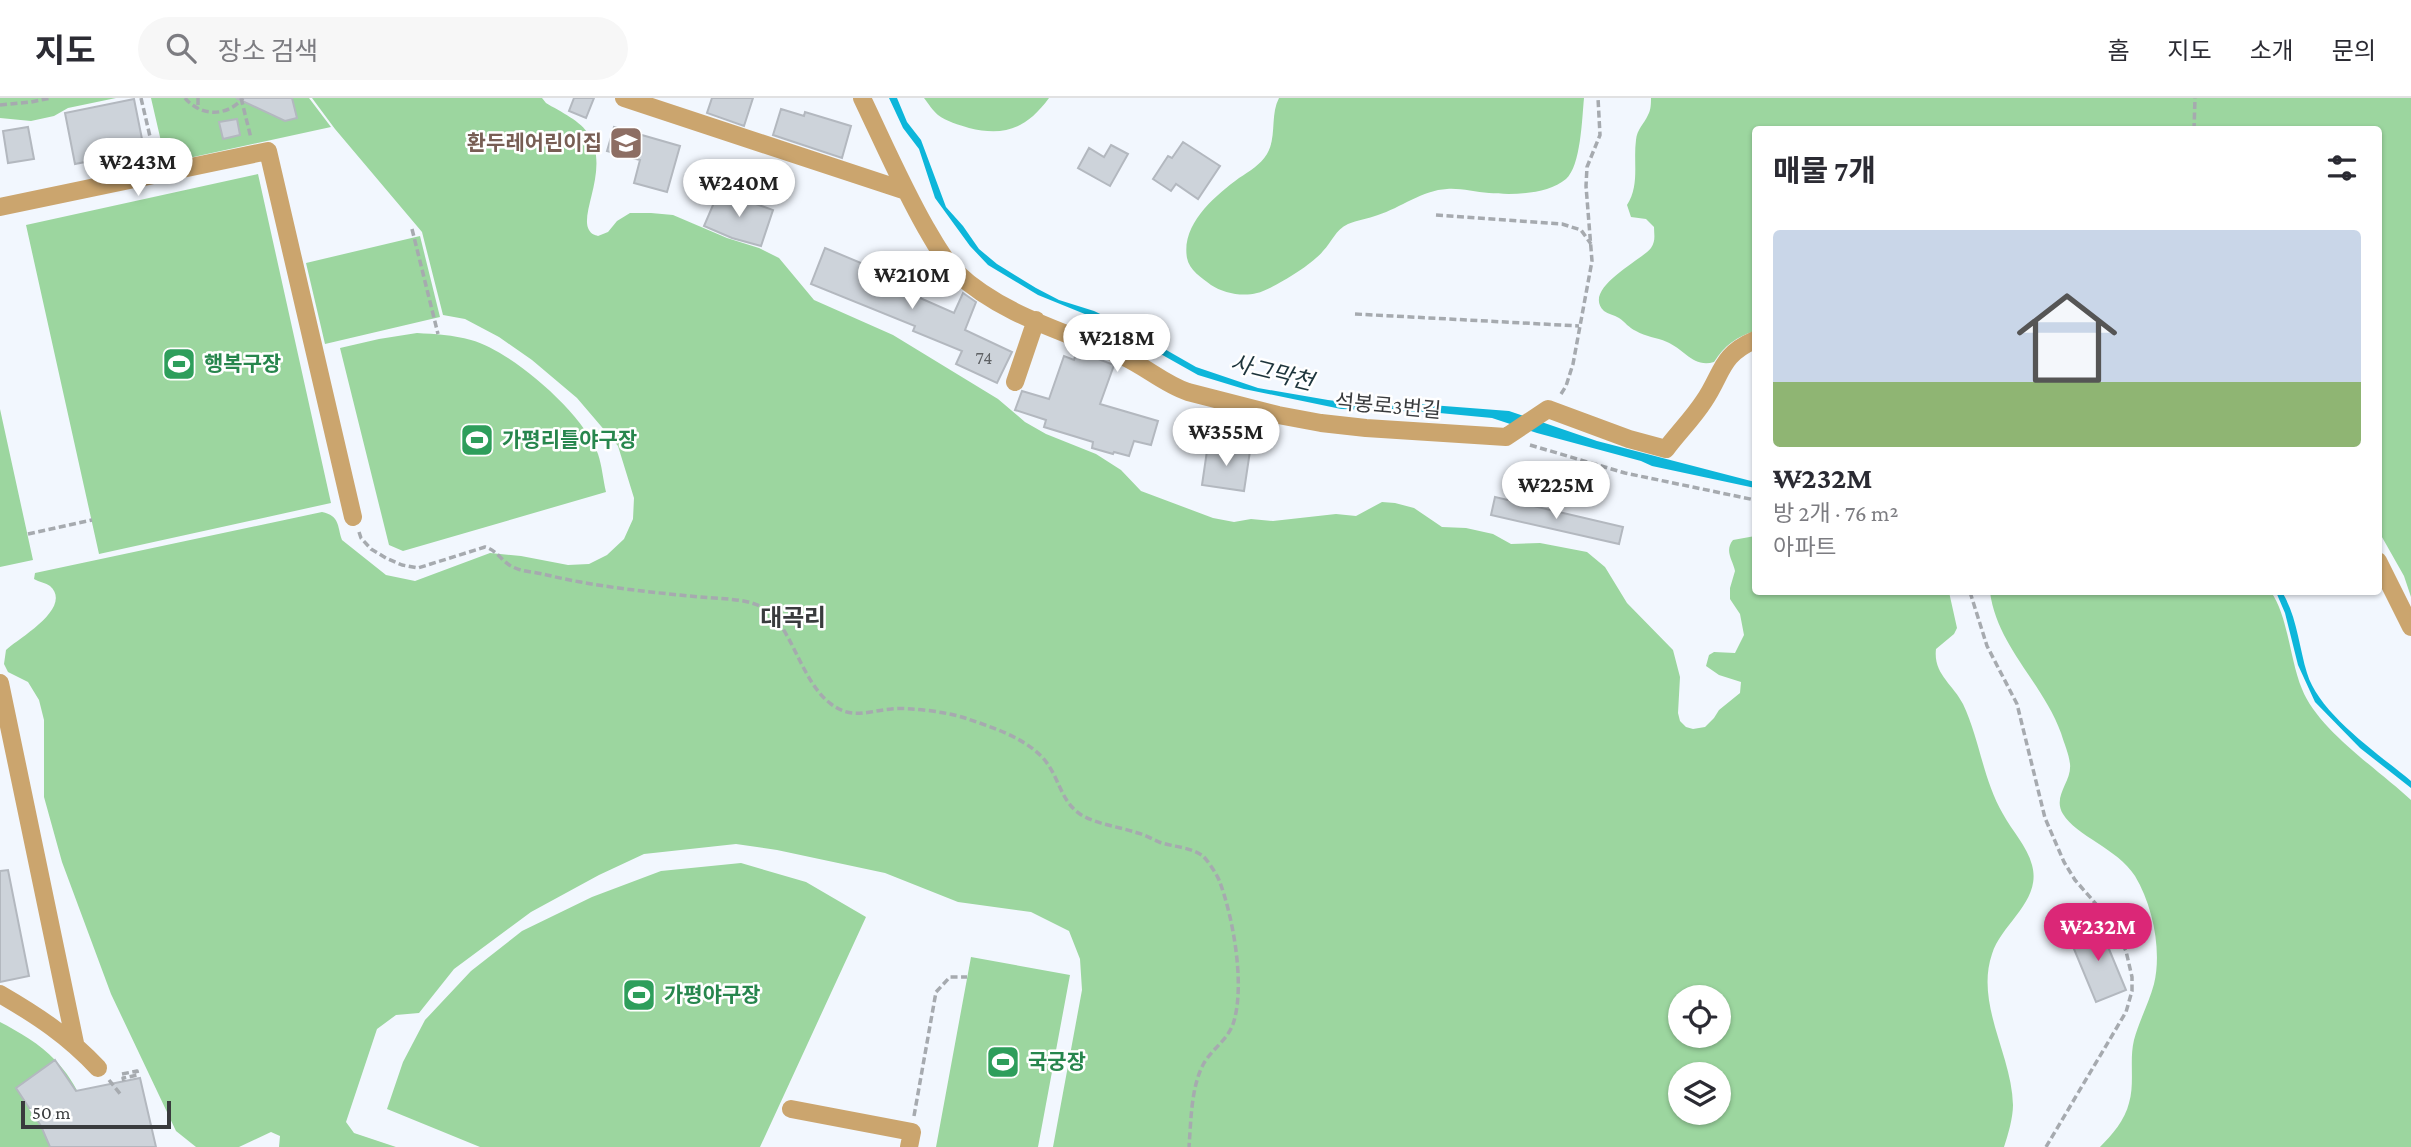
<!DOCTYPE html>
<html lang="ko">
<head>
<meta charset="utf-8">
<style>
  :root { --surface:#fff; --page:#f7f7f7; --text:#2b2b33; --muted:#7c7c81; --line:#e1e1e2; --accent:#db2777 }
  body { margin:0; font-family:"Crimson Pro","Noto Sans KR",serif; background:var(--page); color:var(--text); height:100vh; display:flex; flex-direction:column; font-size:26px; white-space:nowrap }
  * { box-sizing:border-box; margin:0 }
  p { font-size:23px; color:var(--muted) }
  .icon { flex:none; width:38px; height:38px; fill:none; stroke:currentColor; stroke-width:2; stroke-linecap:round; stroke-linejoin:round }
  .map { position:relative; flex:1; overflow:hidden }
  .details { position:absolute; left:1752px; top:28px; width:630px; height:469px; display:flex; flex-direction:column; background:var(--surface); border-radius:7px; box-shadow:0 2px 5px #0004 }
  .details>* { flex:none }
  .fabs { position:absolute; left:1668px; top:887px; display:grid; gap:14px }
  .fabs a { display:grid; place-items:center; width:63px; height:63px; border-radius:50%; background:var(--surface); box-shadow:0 2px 5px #0004; font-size:35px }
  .scale { position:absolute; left:21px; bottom:18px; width:150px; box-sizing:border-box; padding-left:7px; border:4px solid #393b3d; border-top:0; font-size:19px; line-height:24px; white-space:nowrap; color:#393b3d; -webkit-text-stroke:5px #fff; paint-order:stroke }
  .price { position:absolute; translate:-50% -60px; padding:0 16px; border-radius:24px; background:#fff; color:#222; font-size:23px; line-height:46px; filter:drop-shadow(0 2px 4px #0008) }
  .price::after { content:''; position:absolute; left:50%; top:42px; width:21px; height:16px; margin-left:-10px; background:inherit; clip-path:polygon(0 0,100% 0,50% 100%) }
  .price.on { background:var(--accent); color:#fff }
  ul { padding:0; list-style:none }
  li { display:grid; align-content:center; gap:14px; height:371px; padding:0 21px }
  li span { display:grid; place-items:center; height:217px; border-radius:7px; color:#555 }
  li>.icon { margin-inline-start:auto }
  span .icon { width:126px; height:126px; fill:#fffc; stroke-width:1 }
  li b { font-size:30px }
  h2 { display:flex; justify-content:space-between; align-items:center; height:84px; padding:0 21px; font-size:30px }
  header { display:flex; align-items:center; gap:42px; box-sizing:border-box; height:98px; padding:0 35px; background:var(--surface); border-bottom:2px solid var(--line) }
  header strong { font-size:33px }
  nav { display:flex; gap:38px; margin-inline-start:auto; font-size:24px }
  .search { width:490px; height:63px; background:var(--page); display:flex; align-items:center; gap:18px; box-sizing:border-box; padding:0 24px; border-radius:38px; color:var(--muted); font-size:26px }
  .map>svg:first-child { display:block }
  .green { fill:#9cd69f; fill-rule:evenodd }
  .water { fill:#0db6da }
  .building { fill:#cdd3da; stroke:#b3b8bf; stroke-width:2 }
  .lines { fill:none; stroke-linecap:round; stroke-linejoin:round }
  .path { stroke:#a6aaaf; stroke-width:3.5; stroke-dasharray:7 3.5; stroke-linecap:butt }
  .minor { stroke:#cba56e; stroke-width:18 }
  .labels { text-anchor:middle; stroke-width:5; stroke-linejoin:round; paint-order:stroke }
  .number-label { font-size:18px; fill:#5e6164 }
  .education-label { font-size:21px; font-weight:bold; fill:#785e54; stroke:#fff; text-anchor:end }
  .leisure-label { font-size:21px; font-weight:bold; fill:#27864d; stroke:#fff; text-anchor:start }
  .street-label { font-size:21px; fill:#393b3d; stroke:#fff }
  .water-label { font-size:23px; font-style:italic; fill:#1d343b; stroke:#fff }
  .quarter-label { font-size:24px; font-weight:bold; fill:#393b3d; stroke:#fff }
</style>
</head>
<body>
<header>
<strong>지도</strong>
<div class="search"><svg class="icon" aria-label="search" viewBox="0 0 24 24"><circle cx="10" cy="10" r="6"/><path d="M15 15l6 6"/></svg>장소 검색</div>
<nav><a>홈</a><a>지도</a><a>소개</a><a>문의</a></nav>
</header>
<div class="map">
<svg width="2411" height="1049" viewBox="0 0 2411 1049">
  <rect width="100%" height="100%" fill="#f2f7fe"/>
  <!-- green -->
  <path class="green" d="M0 0H116L68 10 54 18 31 23 0 20Z
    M151 0H309L331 29 166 65Z
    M312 0H542L546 5C561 14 581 23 589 37 610 71 579 115 589 132 591 136 595 137 598 138L608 134 617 123 630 115H651L673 117 727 140 759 150 779 160 814 202 893 237 998 301 1025 324 1046 336 1096 356 1121 372 1141 393 1213 420 1234 424 1251 421 1273 423 1336 416 1356 418 1382 404 1395 405 1414 410 1442 429 1466 430 1493 436 1511 446 1540 445 1587 454 1605 469 1627 505 1673 552 1680 579 1678 615 1680 623 1686 629 1693 631 1705 629 1714 620 1719 612 1740 595 1741 584 1719 577 1706 568 1709 557 1714 554 1735 555 1744 537 1740 516 1730 501V490L1735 473C1733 462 1724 453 1733 442L1755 438V494H1949L1957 530 1954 536 1936 551C1933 576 1953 586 1963 606 1980 642 1983 682 2003 716 2012 733 2027 748 2032 767 2042 803 2002 825 1992 856 1975 906 2012 957 2013 1007 2013 1020 2008 1037 2004 1049H1053L1082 892 1080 861 1069 833 1031 814 958 804 885 775 777 752 736 746 644 756 599 777 531 814 454 871 419 915 396 917 377 931 346 1024 354 1035 396 1049H279L280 1038 271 1034 239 1049H196L176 1033 111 896 62 764 44 699V622L39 602 28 584 8 574 4 566 6 552C17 541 74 510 50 488 46 485 39 484 34 481L35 475 322 414C340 418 337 427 342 442L386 477 415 483 490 455 521 458 568 467 589 466 607 457 624 441 633 421 634 400 618 348 577 300 532 262 499 239 465 221 443 217 422 134 335 31ZM1680 900H1718V938H1680ZM1680 976H1718V1015H1680Z
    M924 0H1049C1027 30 1005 39 969 30 959 27 946 23 938 17 933 13 928 5 924 0Z
    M1279 0H1584C1582 20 1581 68 1566 81 1547 97 1511 97 1489 95 1475 94 1460 90 1447 91 1423 92 1400 110 1378 117 1368 121 1357 122 1348 126 1335 132 1332 144 1323 153 1313 166 1273 191 1257 195 1242 199 1223 195 1211 187 1202 180 1189 172 1187 160 1181 126 1215 98 1239 80 1250 73 1260 67 1267 56 1277 39 1270 17 1279 0Z
    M1651 0H2411V499L2404 478 2378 432V32H1755V233C1736 239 1725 247 1714 264 1693 270 1684 251 1667 244 1656 239 1646 239 1636 233 1629 230 1625 224 1619 220 1614 217 1608 216 1604 213 1581 191 1642 162 1651 150 1656 143 1654 136 1654 129L1646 121 1631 119 1627 107C1640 87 1633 64 1636 42 1637 31 1644 26 1648 17 1651 12 1651 5 1651 0Z
    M258 76 331 405 99 456 26 127Z
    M420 138 440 219 325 246 306 165Z
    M417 235C435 236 453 237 471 242 512 253 584 316 598 356 602 368 603 381 606 394L403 453 389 447 340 250 379 241Z
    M0 311 33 462 0 469Z
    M1990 494H2271C2288 518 2290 562 2302 591 2318 632 2379 672 2411 702V1049H2100C2112 1037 2125 1022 2129 1005 2135 985 2129 962 2134 942 2139 923 2149 905 2154 886 2162 853 2153 808 2135 778 2117 750 2076 738 2063 716 2052 698 2072 684 2070 666 2069 656 2064 645 2061 635 2043 585 1997 548 1990 494Z
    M741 765 806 784 866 819 760 1049H480L387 1011 403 964 425 922 471 873 522 833 592 799 661 773Z
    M971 859 1070 877 1038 1049H936Z
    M0 924C19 934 40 946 55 962 78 985 90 1020 102 1049H0Z"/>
  <!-- water -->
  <path class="water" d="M889 0H897L907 24 921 42 946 109 963 128 979 151 997 166 1036 190 1059 202 1094 213 1119 225 1196 269 1258 290 1328 302 1359 306H1418L1509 313 1597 343 1755 384V390L1652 368 1641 363 1537 335 1492 320 1429 314 1341 311 1244 291 1198 277 1102 223 1038 197 988 167 970 148 935 100 919 51 903 30Z
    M2276 494H2282C2297 518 2299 549 2307 575 2319 616 2380 657 2411 683V690L2360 650 2315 604 2298 567 2285 515Z"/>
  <!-- building -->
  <path class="building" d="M236 0H292L297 20 285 23Z
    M574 0H594L586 20 569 13Z
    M712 0H753L744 28 707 15Z
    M134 1 146 61 107 70 105 60 75 66 65 15Z
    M781 11 804 18 805 14 851 28 842 60 773 37Z
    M237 21 240 37 223 41 219 24Z
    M28 29 34 61 8 65 3 33Z
    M614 29 680 48 667 94 634 85 640 62 607 53Z
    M1183 44 1220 68 1198 101 1176 86 1171 93 1153 81 1168 58 1172 60Z
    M1111 47 1128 56 1110 88 1078 70 1089 50 1104 59Z
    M719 93 773 112 761 148 732 140 704 128Z
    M825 150 873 170 872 172 923 194 920 200 954 215 963 195 976 204 965 232 1012 254 997 285 956 266 962 253 913 233 915 228 811 186Z
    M1076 255 1088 259V257L1114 267 1100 306 1158 323 1151 347 1134 343 1129 358 1114 354 1113 356 1092 350 1093 344 1044 329 1046 322 1015 312 1022 293 1049 301 1064 258 1074 262Z
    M1208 346 1250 353 1244 393 1202 387Z
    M1495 399 1623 429 1619 446 1491 417Z
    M8 772 29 878 0 884V773Z
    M2099 827 2126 892 2096 904 2069 839Z
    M55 962 76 993 140 980 156 1049H50L41 1028 16 990Z"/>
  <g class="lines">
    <!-- path -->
    <path class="path" d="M141 0 155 60
      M185 0C201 19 227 19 243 0
      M198 0V11
      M241 0 251 40
      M0 7 31 4 51 0
      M2194 32 2195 0
      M1436 117 1562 126 1581 132 1591 146
      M412 131 438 236
      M1355 216 1579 228
      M1561 296 1566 288 1573 266 1592 163 1586 88 1587 69 1600 37 1598 0
      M1530 347 1625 375 1755 402
      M359 434 361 440 371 451 386 460 402 467 418 470 485 449C497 452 502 464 513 469 522 474 536 474 547 477 597 489 648 494 700 499 720 501 744 500 762 509 791 524 800 583 831 606 852 622 868 613 891 611 909 609 947 614 965 620 991 629 1021 638 1041 658 1060 677 1059 704 1083 718 1100 727 1120 729 1138 735 1145 737 1152 741 1159 744 1173 749 1191 749 1203 758 1208 763 1216 775 1219 782 1233 818 1245 885 1234 923 1229 941 1213 950 1204 965 1191 988 1191 1023 1189 1049
      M28 436 92 422
      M1970 494 1987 548 2017 606 2045 720 2064 764 2075 782 2110 822 2126 853 2132 879V893L2126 914 2046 1049
      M122 976 137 973 138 977 123 980 124 983
      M109 982 121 997
      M914 1018 936 894 950 879H967"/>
    <!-- minor -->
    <path class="minor" d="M624 0 906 93
      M862 0C883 44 902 88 926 130 935 145 943 161 956 174 1001 217 1066 234 1122 258 1145 268 1164 286 1188 294L1278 317 1321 325 1366 330 1506 339 1548 311 1629 341 1666 351C1678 335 1693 320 1704 303 1723 275 1720 257 1755 242
      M0 109 268 53 353 419
      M1015 284 1036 222
      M2378 463 2411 529
      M0 585 75 945
      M0 896C38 918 68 938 98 970
      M791 1011 912 1034 909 1049"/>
  </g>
  <!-- icons -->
  <defs>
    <symbol id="school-square" viewBox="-11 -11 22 22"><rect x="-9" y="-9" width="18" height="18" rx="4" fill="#8d6e63" stroke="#fff"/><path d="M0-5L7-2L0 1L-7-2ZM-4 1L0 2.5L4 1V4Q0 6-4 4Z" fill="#fff"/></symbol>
    <symbol id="stadium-square" viewBox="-11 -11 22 22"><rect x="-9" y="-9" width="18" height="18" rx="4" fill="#2e9e5b" stroke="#fff"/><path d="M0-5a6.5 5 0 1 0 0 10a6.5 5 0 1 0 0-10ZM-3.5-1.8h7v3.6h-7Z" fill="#fff"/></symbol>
  </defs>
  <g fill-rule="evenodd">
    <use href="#school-square" x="607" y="26" width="38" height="38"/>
    <use href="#stadium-square" x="160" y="247" width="38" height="38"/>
    <use href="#stadium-square" x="458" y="323" width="38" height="38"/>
    <use href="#stadium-square" x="620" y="878" width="38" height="38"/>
    <use href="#stadium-square" x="984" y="945" width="38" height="38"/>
  </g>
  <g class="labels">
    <!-- number labels -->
    <g class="number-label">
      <text x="984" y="266">74</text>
    </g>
    <!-- education labels -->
    <g class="education-label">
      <text x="602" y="52">환두레어린이집</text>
    </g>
    <!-- leisure labels -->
    <g class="leisure-label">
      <text x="204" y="273">행복구장</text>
      <text x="502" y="349">가평리틀야구장</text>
      <text x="664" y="904">가평야구장</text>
      <text x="1028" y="971">국궁장</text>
    </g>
    <!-- street labels -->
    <g class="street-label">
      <text transform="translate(1388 308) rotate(5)" y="7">석봉로3번길</text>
    </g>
    <!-- water labels -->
    <g class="water-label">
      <text transform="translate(1272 274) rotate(14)" y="8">사그막천</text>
    </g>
    <!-- quarter labels -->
    <g class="quarter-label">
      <text x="793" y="528">대곡리</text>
    </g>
  </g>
</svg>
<div class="fabs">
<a><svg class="icon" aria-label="locate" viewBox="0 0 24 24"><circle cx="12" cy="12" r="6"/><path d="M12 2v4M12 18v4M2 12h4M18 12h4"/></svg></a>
<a><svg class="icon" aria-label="layers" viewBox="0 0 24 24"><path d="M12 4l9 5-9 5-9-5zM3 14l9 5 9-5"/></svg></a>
</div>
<div class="scale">50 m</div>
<b class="price" style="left:138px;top:100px">₩243M</b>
<b class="price" style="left:739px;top:121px">₩240M</b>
<b class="price" style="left:912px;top:213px">₩210M</b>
<b class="price" style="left:1117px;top:276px">₩218M</b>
<b class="price" style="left:1226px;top:370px">₩355M</b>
<b class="price" style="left:1556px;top:423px">₩225M</b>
<b class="price on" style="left:2098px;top:865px">₩232M</b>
<section class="details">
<h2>매물 7개<svg class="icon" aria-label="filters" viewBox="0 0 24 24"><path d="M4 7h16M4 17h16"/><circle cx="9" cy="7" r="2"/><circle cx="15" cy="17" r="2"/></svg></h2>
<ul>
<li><span style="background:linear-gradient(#c9d6e8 70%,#8fb573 0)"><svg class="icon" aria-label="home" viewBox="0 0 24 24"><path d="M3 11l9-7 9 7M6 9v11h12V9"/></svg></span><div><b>₩232M</b><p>방 2개 · 76 m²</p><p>아파트</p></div></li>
</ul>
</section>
</div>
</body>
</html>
